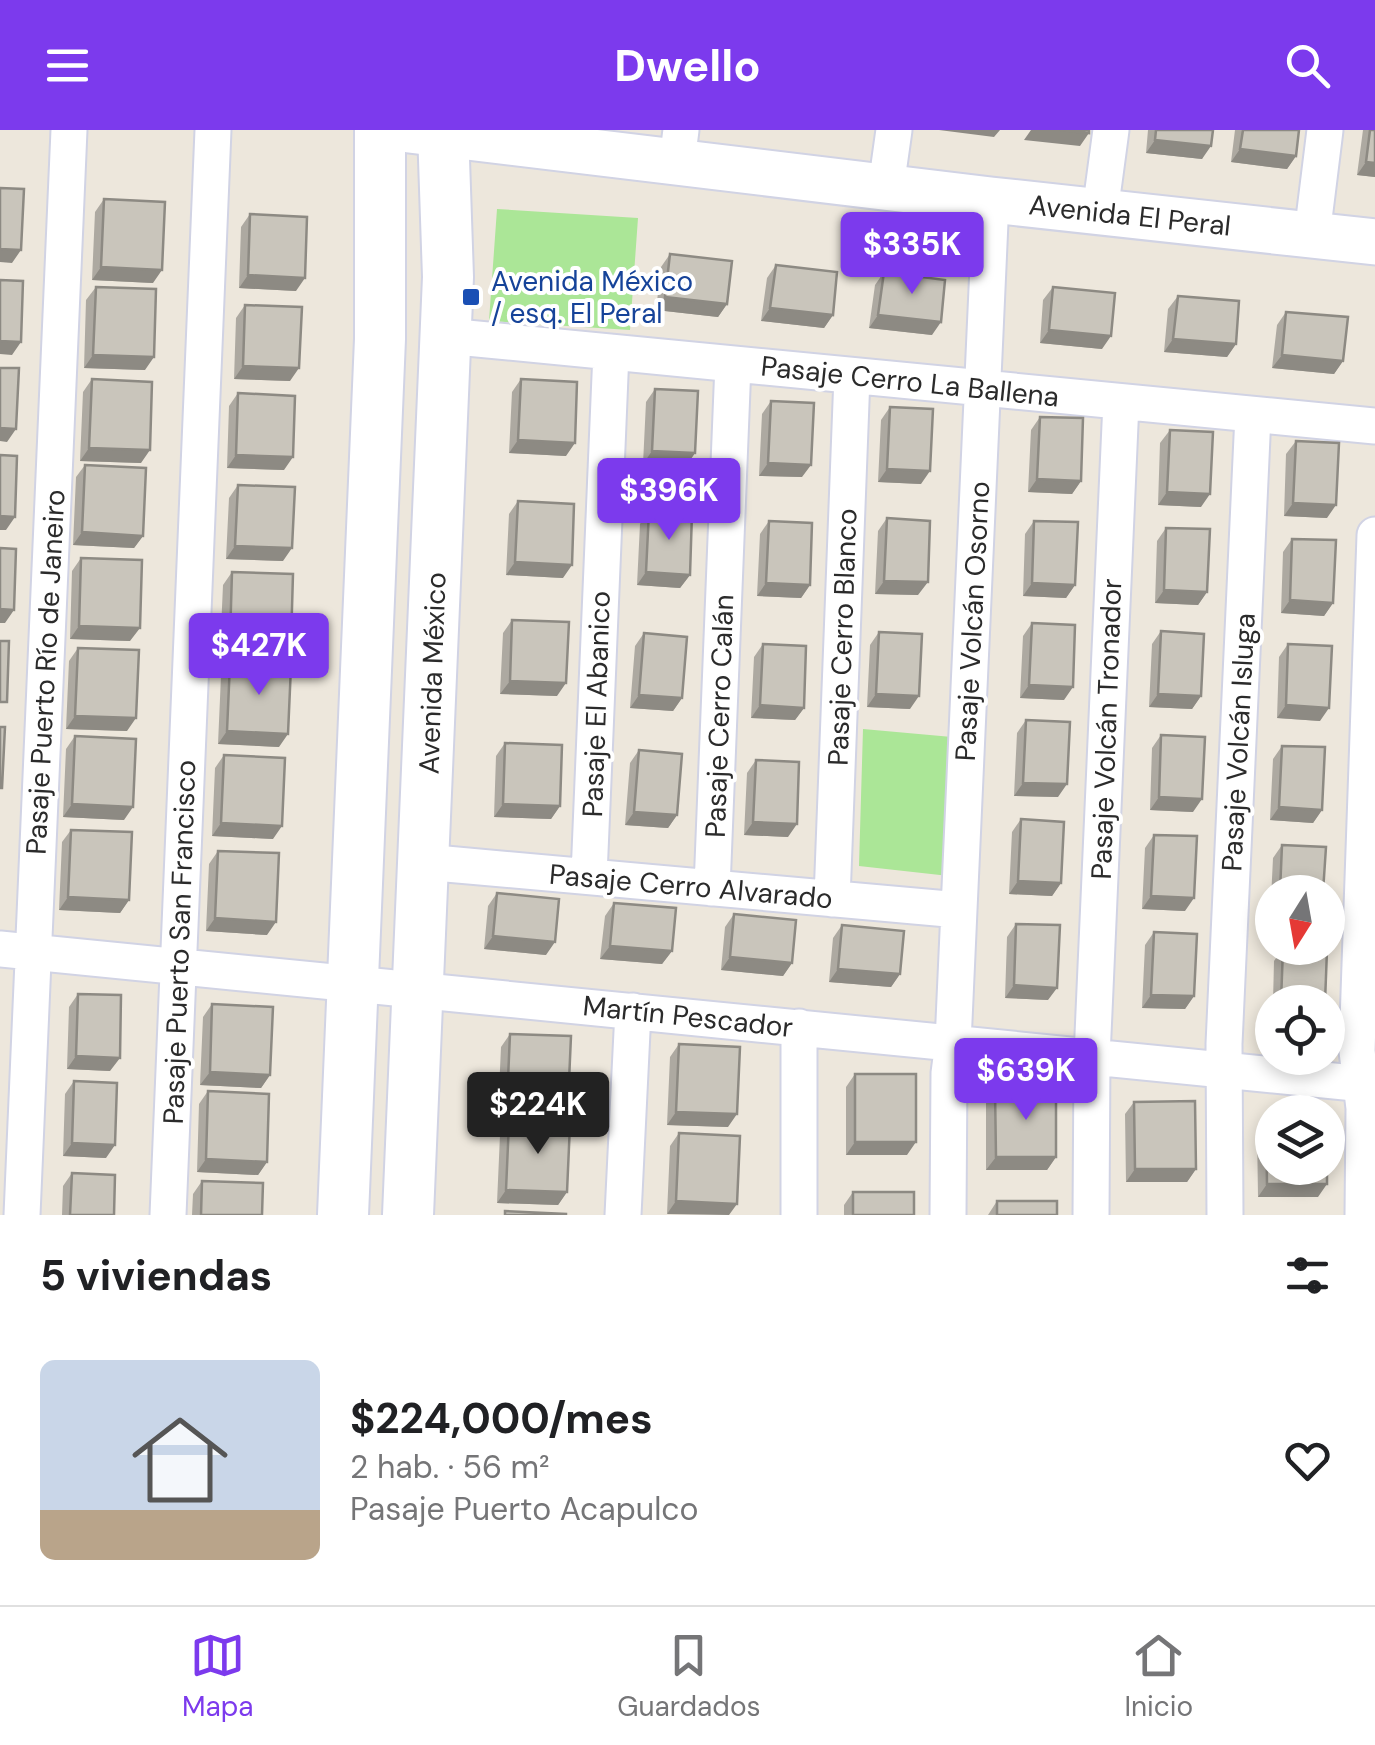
<!DOCTYPE html>
<html lang="es">
<head>
<meta charset="utf-8">
<style>
  :root { --surface:#fff; --page:#f6f6f6; --text:#202124; --muted:#757577; --line:#e0e0e0; --accent:#7c3aed }
  body { margin:0; font-family:"DM Sans",sans-serif; background:var(--page); color:var(--text); height:100vh; display:flex; flex-direction:column; font-size:38px; white-space:nowrap }
  * { box-sizing:border-box; margin:0 }
  p { font-size:32px; color:var(--muted) }
  .icon { flex:none; width:55px; height:55px; fill:none; stroke:currentColor; stroke-width:2; stroke-linecap:round; stroke-linejoin:round }
  .map { position:relative; height:1085px; overflow:hidden }
  .side { display:flex; flex-direction:column; background:var(--surface); flex:1 }
  .side>* { flex:none }
  .needle { width:65px; rotate:191deg }
  .tools { position:absolute; left:1255px; top:745px; display:grid; gap:20px }
  .tools a { display:grid; place-items:center; width:90px; height:90px; border-radius:50%; background:var(--surface); box-shadow:0 5px 15px #0003; font-size:50px }
  .price { position:absolute; translate:-50% -85px; padding:0 22px; border-radius:10px; background:var(--accent); color:#fff; font-size:32px; line-height:65px; filter:drop-shadow(0 2px 5px #0008) }
  .price::after { content:''; position:absolute; left:50%; top:60px; width:30px; height:22px; margin-left:-15px; background:inherit; clip-path:polygon(0 0,100% 0,50% 100%) }
  .price.active { background:#222; color:#fff }
  ul { padding:0; list-style:none }
  li { display:flex; align-items:center; gap:30px; height:250px; padding:0 40px }
  li span { display:grid; place-items:center; flex:none; width:280px; height:200px; border-radius:15px; color:#555 }
  li>.icon { margin-inline-start:auto }
  span .icon { width:120px; height:120px; fill:#fffc; stroke-width:1 }
  li b { font-size:42px }
  h2 { display:flex; justify-content:space-between; align-items:center; height:120px; padding:0 40px; font-size:42px }
  header { display:flex; justify-content:space-between; align-items:center; height:130px; padding:0 40px; background:var(--accent); color:#fff; font-size:45px; font-weight:700 }
  .tabs { display:flex; justify-content:space-around; align-items:center; height:140px; border-top:2px solid var(--line); background:var(--surface); font-size:28px; color:var(--muted) }
  .tabs a { display:grid; justify-items:center; gap:5px }
  .tabs .active { color:var(--accent) }
  .map>svg:first-child { display:block }
  .grass { fill:#abe697 }
  .lines { fill:none; stroke-linecap:round; stroke-linejoin:round }
  .minor-casing { stroke:#d1d3e4; stroke-width:39 }
  .tertiary-casing { stroke:#d1d3e4; stroke-width:49 }
  .secondary-casing { stroke:#d1d3e4; stroke-width:54 }
  .minor { stroke:#fff; stroke-width:35 }
  .tertiary { stroke:#fff; stroke-width:45 }
  .secondary { stroke:#fff; stroke-width:50 }
  .wall { fill:#ada9a1 }
  .shaded-wall { fill:#8d8a83 }
  .building { fill:#c9c5bb; stroke:#8d8a83; stroke-width:2.5 }
  .transit-dot { fill:#1a4fb4; stroke:#fff; stroke-width:4 }
  .labels { text-anchor:middle; stroke-width:8; stroke-linejoin:round; paint-order:stroke }
  .street-label { font-size:28px; fill:#2b2b2b; stroke:#fff }
  .transit-label { font-size:28px; fill:#164399; stroke:#fff; text-anchor:start }
</style>
</head>
<body>
<header><svg class="icon" aria-label="menu" viewBox="0 0 24 24"><path d="M4 6h16M4 12h16M4 18h16"/></svg>Dwello<svg class="icon" aria-label="search" viewBox="0 0 24 24"><circle cx="10" cy="10" r="6"/><path d="M15 15l6 6"/></svg></header>
<div class="map">
<svg width="1375" height="1085" viewBox="0 0 1375 1085">
  <rect width="100%" height="100%" fill="#ede7dc"/>
  <!-- grass -->
  <path class="grass" d="M497 79 638 88 630 200 489 191Z
    M863 599 952 607 949 746 859 736Z"/>
  <g class="lines">
    <defs>
      <path id="minor" d="M677 31 681 0
        M886 57 894 0
        M1100 82 1111 0
        M1312 105 1325 0
        M446 206 1375 296
        M424 732 959 780
        M589 746 611 222
        M712 758 733 234
        M832 769 852 246
        M0 819 1375 955
        M799 897V1085
        M22 1085 69 0
        M168 1085 213 0
        M623 1085 633 881
        M948 1085 949 943 953 913 991 70
        M1091 1085 1092 927 1121 272
        M1225 1085 1224 914 1253 285
        M1363 1085 1364 978 1357 921 1375 405"/>
      <path id="tertiary" d="M409 0 991 70 1375 112"/>
      <path id="secondary" d="M343 1085 380 209V0
        M408 1085 448 147 443 0"/>
    </defs>
    <!-- minor casing -->
    <use href="#minor" class="minor-casing"/>
    <!-- tertiary casing -->
    <use href="#tertiary" class="tertiary-casing"/>
    <!-- secondary casing -->
    <use href="#secondary" class="secondary-casing"/>
    <!-- minor -->
    <use href="#minor" class="minor"/>
    <!-- tertiary -->
    <use href="#tertiary" class="tertiary"/>
    <!-- secondary -->
    <use href="#secondary" class="secondary"/>
  </g>
  <!-- wall -->
  <path class="wall" d="M1148 0H1213L1202 29 1146 23Z
    M1235 0H1299L1296 26 1287 39 1231 32Z
    M1363 0H1375V47L1357 45Z
    M104 69 153 153 92 150 95 82Z
    M250 84 296 161 239 158 241 97Z
    M670 124 727 174 718 187 656 180 661 137Z
    M776 135 833 185 824 198 761 191 767 148Z
    M884 142 932 205 869 198 875 155Z
    M96 157 145 240 84 238 86 170Z
    M1053 157 1102 219 1040 213 1043 170Z
    M1178 166 1236 214 1227 227 1164 222 1168 179Z
    M245 175 290 251 234 249 236 188Z
    M1286 182 1343 231 1334 244 1272 238 1277 195Z
    M92 249 141 333 80 331 83 262Z
    M521 249 566 326 509 323 512 262Z
    M655 259 695 323 686 336 643 334 646 272Z
    M238 263 284 340 227 338 229 276Z
    M771 271 802 347 759 346 762 284Z
    M890 277 921 354 878 352 881 290Z
    M1040 287 1081 351 1072 364 1028 362 1031 300Z
    M1170 300 1201 377 1158 375 1160 313Z
    M1296 311 1327 388 1284 386 1286 324Z
    M85 335 143 406 134 418 73 415 76 347Z
    M238 355 283 431 226 429 229 368Z
    M518 371 563 448 506 445 509 384Z
    M649 381 690 445 680 458 637 455 640 394Z
    M887 388 918 465 875 464 878 401Z
    M769 391 810 455 801 468 757 466 760 404Z
    M1034 391 1075 455 1066 468 1023 466 1025 404Z
    M1166 398 1207 462 1198 475 1155 473 1157 411Z
    M1292 409 1333 473 1324 486 1281 483 1283 422Z
    M81 428 130 511 70 509 72 441Z
    M232 442 281 525 220 522 223 455Z
    M512 490 557 566 500 564 503 503Z
    M1032 493 1064 570 1020 568 1023 506Z
    M1161 501 1201 566 1192 579 1149 577 1152 514Z
    M879 502 910 579 867 577 870 515Z
    M644 503 682 568 673 581 630 578 635 516Z
    M763 514 804 578 795 590 751 588 754 527Z
    M1288 514 1320 591 1277 588 1279 527Z
    M78 518 127 601 66 599 69 531Z
    M230 533 279 617 218 614 221 546Z
    M1026 590 1058 667 1014 666 1017 603Z
    M1161 605 1193 682 1150 680 1152 618Z
    M75 606 124 690 63 687 66 619Z
    M505 613 560 676 551 689 494 687 496 626Z
    M1282 616 1322 680 1313 693 1270 690 1273 629Z
    M639 620 677 685 668 698 625 695 630 633Z
    M224 625 273 709 212 706 215 638Z
    M756 630 788 707 744 705 747 643Z
    M1021 689 1061 753 1052 766 1009 764 1012 702Z
    M71 700 129 770 120 783 59 780 62 712Z
    M1154 705 1185 781 1142 779 1145 718Z
    M1282 715 1323 762H1272V790H1270L1273 728Z
    M218 721 267 805 206 801 209 734Z
    M497 763 546 825 484 819 488 776Z
    M614 773 672 821 662 834 600 829 605 786Z
    M734 784 792 833 783 846 721 840 725 797Z
    M1016 794 1048 870 1005 868 1007 807Z
    M842 795 900 844 891 857 829 852 833 808Z
    M1154 802 1194 866 1185 879 1142 878 1145 815Z
    M1283 818 1325 872H1273L1274 831Z
    M78 864 110 941 67 939 69 877Z
    M212 874 270 945 261 958 200 955 203 887Z
    M510 904 568 974 559 987 498 984 501 917Z
    M679 914 728 997 667 995 670 927Z
    M855 944 907 1025H846V957Z
    M74 951 106 1028 63 1026 65 964Z
    M995 959 1056 1027 1047 1040H986V972Z
    M208 961 267 1032 258 1045 197 1042 199 974Z
    M1134 972 1196 1039 1187 1052H1126L1125 984Z
    M1266 986 1318 1067H1258L1257 999Z
    M509 992 567 1062 558 1075 497 1073 500 1005Z
    M679 1003 740 1006 667 1084 670 1016Z
    M72 1043 114 1085H62L63 1056Z
    M202 1051 262 1085H192L193 1064Z
    M853 1062 914 1085H844V1075Z
    M997 1071 1057 1085H988Z"/>
  <!-- shaded-wall -->
  <path class="shaded-wall" d="M939 0H1000L994 7Z
    M1031 0H1060L1089 3 1080 16 1024 10Z
    M1155 10 1211 16 1202 29 1146 23Z
    M1240 19 1296 26 1287 39 1231 32Z
    M1366 32 1375 33V47L1357 45Z
    M0 119 21 120 12 133 0 132Z
    M101 137 162 140 153 153 92 150Z
    M248 145 305 148 296 161 239 158Z
    M665 167 727 174 718 187 656 180Z
    M770 178 833 185 824 198 761 191Z
    M878 185 941 192 932 205 869 198Z
    M1049 200 1111 206 1102 219 1040 213Z
    M1173 209 1236 214 1227 227 1164 222Z
    M0 211 21 212 12 225 0 224Z
    M93 225 154 227 145 240 84 238Z
    M1282 225 1343 231 1334 244 1272 238Z
    M243 236 299 238 290 251 234 249Z
    M0 298 16 299 7 312 0 311Z
    M518 310 575 313 566 326 509 323Z
    M89 318 150 320 141 333 80 331Z
    M652 321 695 323 686 336 643 334Z
    M236 325 293 327 284 340 227 338Z
    M768 333 811 335 802 347 759 346Z
    M887 339 930 341 921 354 878 352Z
    M1037 349 1081 351 1072 364 1028 362Z
    M1167 362 1210 364 1201 377 1158 375Z
    M1293 373 1336 375 1327 388 1284 386Z
    M0 386 15 387 6 400H0Z
    M82 402 143 406 134 418 73 415Z
    M235 416 292 418 283 431 226 429Z
    M515 432 572 435 563 448 506 445Z
    M646 442 690 445 680 458 637 455Z
    M884 451 928 452 918 465 875 464Z
    M766 453 810 455 801 468 757 466Z
    M1032 453 1075 455 1066 468 1023 466Z
    M1164 460 1207 462 1198 475 1155 473Z
    M1290 470 1333 473 1324 486 1281 483Z
    M0 479 14 480 5 493H0Z
    M79 496 140 498 130 511 70 509Z
    M230 509 291 512 281 525 220 522Z
    M510 551 566 553 557 566 500 564Z
    M1029 555 1073 557 1064 570 1020 568Z
    M876 564 919 566 910 579 867 577Z
    M1158 564 1201 566 1192 579 1149 577Z
    M639 565 682 568 673 581 630 578Z
    M760 575 804 578 795 590 751 588Z
    M1286 575 1329 578 1320 591 1277 588Z
    M75 586 136 588 127 601 66 599Z
    M227 601 288 604 279 617 218 614Z
    M1023 653 1067 654 1058 667 1014 666Z
    M1159 667 1202 669 1193 682 1150 680Z
    M72 674 133 677 124 690 63 687Z
    M503 674 560 676 551 689 494 687Z
    M1279 677 1322 680 1313 693 1270 690Z
    M634 682 677 685 668 698 625 695Z
    M753 692 797 694 788 707 744 705Z
    M221 693 282 696 273 709 212 706Z
    M1018 751 1061 753 1052 766 1009 764Z
    M1151 766 1194 768 1185 781 1142 779Z
    M68 767 129 770 120 783 59 780Z
    M215 788 276 792 267 805 206 801Z
    M493 806 555 812 546 825 484 819Z
    M610 816 672 821 662 834 600 829Z
    M730 827 792 833 783 846 721 840Z
    M838 839 900 844 891 857 829 852Z
    M1014 855 1057 858 1048 870 1005 868Z
    M1151 865 1194 866 1185 879 1142 878Z
    M76 926 120 928 110 941 67 939Z
    M210 942 270 945 261 958 200 955Z
    M507 972 568 974 559 987 498 984Z
    M676 982 737 984 728 997 667 995Z
    M855 1012H916L907 1025H846Z
    M72 1013 115 1015 106 1028 63 1026Z
    M996 1027H1056L1047 1040H986Z
    M206 1029 267 1032 258 1045 197 1042Z
    M1135 1039H1196L1187 1052H1126Z
    M1267 1054H1327L1318 1067H1258Z
    M506 1060 567 1062 558 1075 497 1073Z
    M676 1071 737 1074 729 1085 667 1084Z"/>
  <!-- building -->
  <path class="building" d="M1060 0H1089V3Z
    M1156 0H1213L1211 16 1155 10Z
    M1243 0H1299L1296 26 1240 19Z
    M1370 0H1375V33L1366 32Z
    M0 58 24 59 21 120 0 119Z
    M104 69 165 72 162 140 101 137Z
    M250 84 307 87 305 148 248 145Z
    M670 124 732 131 727 174 665 167Z
    M776 135 837 142 833 185 770 178Z
    M884 142 945 150 941 192 878 185Z
    M0 150 23 151 21 212 0 211Z
    M96 157 156 159 154 227 93 225Z
    M1053 157 1115 163 1111 206 1049 200Z
    M1178 166 1239 171 1236 214 1173 209Z
    M245 175 302 177 299 238 243 236Z
    M1286 182 1348 187 1343 231 1282 225Z
    M0 238H19L16 299 0 298Z
    M92 249 152 252 150 320 89 318Z
    M521 249 577 252 575 313 518 310Z
    M655 259 698 261 695 323 652 321Z
    M238 263 295 266 293 327 236 325Z
    M771 271 814 273 811 335 768 333Z
    M890 277 933 279 930 341 887 339Z
    M1040 287 1083 288 1081 351 1037 349Z
    M1170 300 1213 302 1210 364 1167 362Z
    M1296 311 1339 313 1336 375 1293 373Z
    M0 325 17 326 15 387 0 386Z
    M85 335 146 338 143 406 82 402Z
    M238 355 295 357 292 418 235 416Z
    M518 371 574 374 572 435 515 432Z
    M649 381 692 383 690 445 646 442Z
    M887 388 930 391 928 452 884 451Z
    M769 391 812 393 810 455 766 453Z
    M1034 391 1078 392 1075 455 1032 453Z
    M1166 398 1210 399 1207 462 1164 460Z
    M1292 409 1336 410 1333 473 1290 470Z
    M0 418 16 419 14 480 0 479Z
    M81 428 142 430 140 498 79 496Z
    M232 442 293 444 291 512 230 509Z
    M512 490 569 492 566 553 510 551Z
    M1032 493 1075 495 1073 557 1029 555Z
    M1161 501 1204 504 1201 566 1158 564Z
    M879 502 922 504 919 566 876 564Z
    M644 503 687 507 682 568 639 565Z
    M0 511H9L7 572H0Z
    M763 514 806 516 804 578 760 575Z
    M1288 514 1332 516 1329 578 1286 575Z
    M78 518 139 520 136 588 75 586Z
    M230 533 291 536 288 604 227 601Z
    M1026 590 1070 592 1067 654 1023 653Z
    M0 597H5L2 658H0Z
    M1161 605 1205 607 1202 669 1159 667Z
    M75 606 136 609 133 677 72 674Z
    M505 613 562 615 560 676 503 674Z
    M1282 616 1325 617 1322 680 1279 677Z
    M639 620 682 624 677 685 634 682Z
    M224 625 285 628 282 696 221 693Z
    M756 630 799 632 797 694 753 692Z
    M1021 689 1064 692 1061 753 1018 751Z
    M71 700 132 702 129 770 68 767Z
    M1154 705 1197 706 1194 768 1151 766Z
    M1282 715 1326 717 1323 762H1280Z
    M218 721 279 723 276 792 215 788Z
    M497 763 559 769 555 812 493 806Z
    M614 773 676 778 672 821 610 816Z
    M734 784 796 790 792 833 730 827Z
    M1016 794 1060 795 1057 858 1014 855Z
    M842 795 904 801 900 844 838 839Z
    M1154 802 1197 804 1194 866 1151 865Z
    M1283 818 1327 820 1325 872H1281Z
    M78 864 121 865 120 928 76 926Z
    M212 874 273 877 270 945 210 942Z
    M510 904 571 906 568 974 507 972Z
    M679 914 740 917 737 984 676 982Z
    M855 944H916V1012H855Z
    M74 951 117 953 115 1015 72 1013Z
    M995 959H1056V1027H996Z
    M208 961 269 964 267 1032 206 1029Z
    M1195 971 1196 1039H1135L1134 972Z
    M1266 986H1272V1038H1327V1054H1267Z
    M509 992 570 994 567 1062 506 1060Z
    M679 1003 740 1006 737 1074 676 1071Z
    M72 1043 115 1045 114 1085H70Z
    M202 1051 263 1053 262 1085H201Z
    M853 1062H914V1085H853Z
    M997 1071H1057V1085H997Z
    M505 1081 566 1084V1085H505Z"/>
  <!-- markers -->
  <rect class="transit-dot" x="461" y="157" width="20" height="20" rx="5"/>
  <g class="labels">
    <!-- street labels -->
    <g class="street-label">
      <text transform="translate(1130 85) rotate(6)" y="10">Avenida El Peral</text>
      <text transform="translate(910 251) rotate(6)" y="10">Pasaje Cerro La Ballena</text>
      <text transform="translate(972 491) rotate(-87)" y="10">Pasaje Volcán Osorno</text>
      <text transform="translate(842 507) rotate(-88)" y="10">Pasaje Cerro Blanco</text>
      <text transform="translate(45 542) rotate(-87)" y="10">Pasaje Puerto Río de Janeiro</text>
      <text transform="translate(432 543) rotate(-88)" y="10">Avenida México</text>
      <text transform="translate(596 574) rotate(-88)" y="10">Pasaje El Abanico</text>
      <text transform="translate(719 586) rotate(-88)" y="10">Pasaje Cerro Calán</text>
      <text transform="translate(1106 599) rotate(-88)" y="10">Pasaje Volcán Tronador</text>
      <text transform="translate(1238 612) rotate(-87)" y="10">Pasaje Volcán Isluga</text>
      <text transform="translate(691 756) rotate(5)" y="10">Pasaje Cerro Alvarado</text>
      <text transform="translate(179 812) rotate(-88)" y="10">Pasaje Puerto San Francisco</text>
      <text transform="translate(688 886) rotate(6)" y="10">Martín Pescador</text>
    </g>
    <!-- transit labels -->
    <g class="transit-label">
      <text x="491" y="161">Avenida México<tspan x="491" dy="32">/ esq. El Peral</tspan></text>
    </g>
  </g>
</svg>
<div class="tools">
<a><svg class="needle" viewBox="-14 -14 28 28"><path d="M0-13l5 13h-10z" fill="#e53935"/><path d="M0 13l5-13h-10z" fill="#757577"/></svg></a>
<a><svg class="icon" aria-label="locate" viewBox="0 0 24 24"><circle cx="12" cy="12" r="6"/><path d="M12 2v4M12 18v4M2 12h4M18 12h4"/></svg></a>
<a><svg class="icon" aria-label="layers" viewBox="0 0 24 24"><path d="M12 4l9 5-9 5-9-5zM3 14l9 5 9-5"/></svg></a>
</div>
<b class="price" style="left:912px;top:167px">$335K</b>
<b class="price" style="left:669px;top:413px">$396K</b>
<b class="price" style="left:259px;top:568px">$427K</b>
<b class="price" style="left:1026px;top:993px">$639K</b>
<b class="price active" style="left:538px;top:1027px">$224K</b>
</div>
<section class="side">
<h2>5 viviendas<svg class="icon" aria-label="filters" viewBox="0 0 24 24"><path d="M4 7h16M4 17h16"/><circle cx="9" cy="7" r="2"/><circle cx="15" cy="17" r="2"/></svg></h2>
<ul>
<li><span style="background:linear-gradient(#c9d6e8 75%,#b9a48a 0)"><svg class="icon" aria-label="home" viewBox="0 0 24 24"><path d="M3 11l9-7 9 7M6 9v11h12V9"/></svg></span><div><b>$224,000/mes</b><p>2 hab. · 56 m²</p><p>Pasaje Puerto Acapulco</p></div><svg class="icon" aria-label="heart" viewBox="0 0 24 24"><path d="M12 20l-8-8c-3-5 5-10 8-4 3-6 11-1 8 4z"/></svg></li>
</ul>
</section>
<nav class="tabs">
<a class="active"><svg class="icon" aria-label="map" viewBox="0 0 24 24"><path d="M3 6l6-2 6 2 6-2v14l-6 2-6-2-6 2zM9 4v14M15 6v14"/></svg>Mapa</a>
<a><svg class="icon" aria-label="saved" viewBox="0 0 24 24"><path d="M7 4h10v16l-5-4-5 4z"/></svg>Guardados</a>
<a><svg class="icon" aria-label="home" viewBox="0 0 24 24"><path d="M3 11l9-7 9 7M6 9v11h12V9"/></svg>Inicio</a>
</nav>
</body>
</html>
